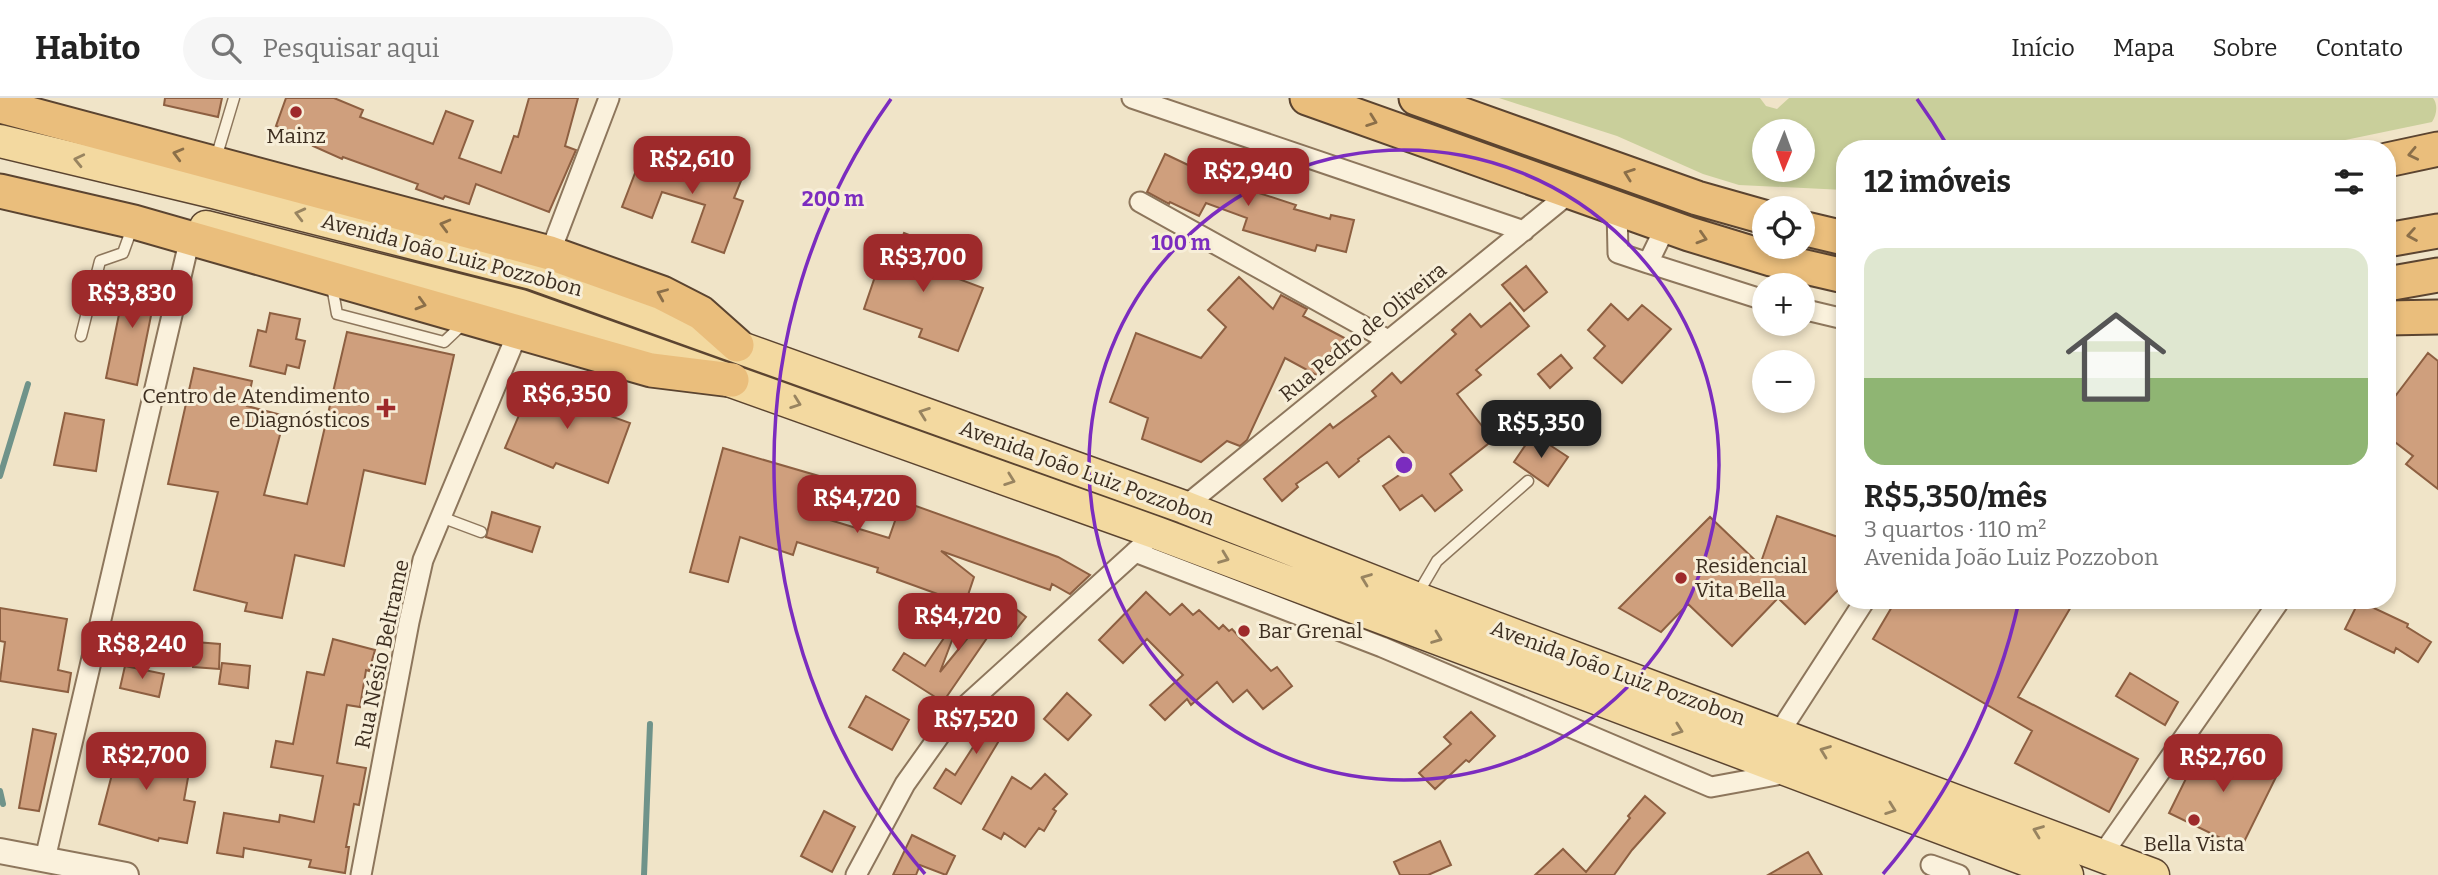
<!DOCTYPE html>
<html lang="pt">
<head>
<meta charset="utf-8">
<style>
  :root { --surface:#fff; --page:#f6f6f6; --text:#222; --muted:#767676; --line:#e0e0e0; --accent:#9e2a2b }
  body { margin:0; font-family:Bitter,serif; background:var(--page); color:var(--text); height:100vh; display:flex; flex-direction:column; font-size:26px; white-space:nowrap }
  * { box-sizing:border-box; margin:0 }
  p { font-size:23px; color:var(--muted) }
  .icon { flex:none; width:38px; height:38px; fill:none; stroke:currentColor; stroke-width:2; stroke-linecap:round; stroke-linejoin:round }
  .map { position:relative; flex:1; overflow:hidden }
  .panel { position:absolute; left:1836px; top:42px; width:560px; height:469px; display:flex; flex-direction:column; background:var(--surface); border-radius:28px; box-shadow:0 4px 10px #0003 }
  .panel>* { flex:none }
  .needle { width:46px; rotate:181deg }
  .buttons { position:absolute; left:1752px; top:21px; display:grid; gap:14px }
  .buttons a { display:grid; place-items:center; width:63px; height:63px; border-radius:50%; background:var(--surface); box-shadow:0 4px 10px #0003; font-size:35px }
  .price { position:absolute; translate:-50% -60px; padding:0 16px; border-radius:14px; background:var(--accent); color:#fff; font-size:23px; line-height:46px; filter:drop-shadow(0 2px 4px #0008) }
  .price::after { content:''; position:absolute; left:50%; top:42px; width:21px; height:16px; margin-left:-10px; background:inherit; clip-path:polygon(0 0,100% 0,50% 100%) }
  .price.current { background:#222; color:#fff }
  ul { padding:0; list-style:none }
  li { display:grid; align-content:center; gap:14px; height:371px; padding:0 28px }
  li+li { border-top:2px solid var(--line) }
  li span { display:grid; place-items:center; height:217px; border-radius:21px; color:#555 }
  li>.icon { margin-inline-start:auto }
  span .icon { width:126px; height:126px; fill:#fffc; stroke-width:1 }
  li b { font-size:30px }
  h2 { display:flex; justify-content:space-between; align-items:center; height:84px; padding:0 28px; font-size:30px }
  header { display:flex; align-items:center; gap:42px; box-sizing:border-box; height:98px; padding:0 35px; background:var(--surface); border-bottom:2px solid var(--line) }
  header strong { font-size:33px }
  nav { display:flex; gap:38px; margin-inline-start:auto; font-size:24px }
  .search { width:490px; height:63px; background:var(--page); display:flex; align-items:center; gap:18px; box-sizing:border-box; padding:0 24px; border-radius:38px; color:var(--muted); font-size:26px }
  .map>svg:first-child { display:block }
  .green { fill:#c9cf9b; fill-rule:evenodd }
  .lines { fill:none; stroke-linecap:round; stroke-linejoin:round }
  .stream { stroke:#6f938a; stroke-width:6 }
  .building { fill:#cf9f7d; stroke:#8d5f41; stroke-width:2 }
  .service-casing { stroke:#8d765c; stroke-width:13 }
  .minor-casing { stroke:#8d765c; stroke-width:23 }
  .tertiary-casing { stroke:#8d765c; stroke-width:28 }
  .primary-casing { stroke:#5b4430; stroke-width:35 }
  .trunk-casing { stroke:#5b4430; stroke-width:37 }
  .service { stroke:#faf1dc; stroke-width:10 }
  .minor { stroke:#faf1dc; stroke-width:19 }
  .tertiary { stroke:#faf1dc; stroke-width:24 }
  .primary { stroke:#f3d9a0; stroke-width:32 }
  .trunk { stroke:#eabe7c; stroke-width:33 }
  .oneway { stroke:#8b6f49 }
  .oneway2 { stroke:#988460 }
  .ring { fill:none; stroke:#7b2cbf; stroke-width:3.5 }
  .poi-dot { fill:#9e2a2b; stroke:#f7eed8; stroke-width:2.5 }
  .labels { text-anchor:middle; stroke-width:6; stroke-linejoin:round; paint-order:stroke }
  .poi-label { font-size:21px; fill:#3d2e20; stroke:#f7eed8 }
  .street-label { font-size:21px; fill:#3d2e20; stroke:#f7eed8 }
  .centre { fill:#7b2cbf; stroke:#f7eed8; stroke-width:3.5 }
  .ring-label { font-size:21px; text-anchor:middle; font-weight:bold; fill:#7b2cbf; stroke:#f7eed8; stroke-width:6; stroke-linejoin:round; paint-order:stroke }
</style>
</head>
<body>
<header>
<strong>Habito</strong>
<div class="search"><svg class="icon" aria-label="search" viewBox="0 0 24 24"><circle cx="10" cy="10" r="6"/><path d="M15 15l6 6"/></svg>Pesquisar aqui</div>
<nav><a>Início</a><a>Mapa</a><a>Sobre</a><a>Contato</a></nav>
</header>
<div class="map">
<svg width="2438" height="777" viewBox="0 0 2438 777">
  <rect width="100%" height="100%" fill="#f0e4c8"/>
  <!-- green -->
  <path class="green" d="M1499 0H1760L1766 8 1777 11 1789 0H2433C2438 6 2437 17 2432 24L2302 51H1844V92L1739 87 1703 76 1617 38ZM1764 33H1802V72H1764Z"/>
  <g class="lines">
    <!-- stream -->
    <path class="stream" d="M0 378 28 286
      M0 693 3 706
      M644 777 650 626"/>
  </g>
  <!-- building -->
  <path class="building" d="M165 0H222L218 19 164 7Z
    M286 0H334L363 12 360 19 433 46 446 13 473 23 459 60 501 75 514 38 518 39 529 0H578L565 48 576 52 549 114 476 86 469 106 445 98 443 101 416 91 418 86 343 59 342 61 313 48 316 42 276 28Z
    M1165 56 1226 85 1255 96 1256 94 1296 107 1294 111 1330 121 1331 117 1354 122 1346 154 1317 147 1315 153 1243 132 1247 120 1206 105 1199 118 1170 104 1169 106 1147 94Z
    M642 57 674 69V66L712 78 720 58 747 68 734 100 743 103 724 155 692 144 705 107 662 94 652 120 622 109Z
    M904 135 941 150 932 171 983 190 958 253 919 239 922 231 864 211 882 158 893 162Z
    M1526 168 1547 194 1524 213 1502 187Z
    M127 177 158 183 137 287 106 280Z
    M1239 179 1273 211 1281 197 1307 211 1303 218 1352 244 1344 261 1331 254 1318 278 1285 260 1247 342 1240 348 1227 343 1201 364 1142 341 1148 320 1110 304 1136 235 1201 260 1226 229 1208 212Z
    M1510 205 1529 228 1476 272 1481 277 1457 296 1493 342 1450 376 1462 392 1435 413 1422 397 1400 412 1383 388 1414 367 1389 338 1358 361 1359 363 1339 379 1327 364 1296 386 1298 389 1282 403 1264 381 1330 326 1333 330 1376 298 1372 293 1392 275 1401 285 1456 236 1452 232 1470 216 1481 229Z
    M1611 206 1628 222 1642 207 1671 231 1622 285 1594 260 1605 248 1588 232Z
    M270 215 300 221 296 241 305 243 299 270 287 267 285 276 250 268 258 232 266 234Z
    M347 234 454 257 425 386 364 372 344 468 295 457 282 520 245 513 247 505 194 492 218 394 168 386 194 270 252 283 247 308 285 318 264 397 307 406Z
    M2428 255 2438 263V391L2406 366 2413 358 2387 338V309Z
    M1561 257 1572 270 1550 290 1538 276Z
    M537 275 585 295 580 307 630 325 608 385 556 365 553 370 505 350Z
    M65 315 104 322 96 373 54 367Z
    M1533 336 1568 359 1548 388 1514 364Z
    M723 350 819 378 807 415 889 440 902 403 1058 459 1090 477 1070 496 1052 486 1050 492 941 453 974 479 965 506 877 474 878 470 797 444 793 457 740 439 728 484 690 474Z
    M492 414 540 429 532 454 486 439Z
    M1777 418 1844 441V486L1805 526 1778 500 1732 548 1688 506 1661 534 1619 510 1710 419 1760 467Z
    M1146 494 1170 517 1182 506 1193 517 1199 512 1219 531 1223 527 1229 533 1232 531 1271 573 1277 569 1292 588 1263 611 1247 592 1233 604 1217 584 1191 607 1187 601 1165 622 1150 607 1183 577 1147 541 1123 565 1099 542Z
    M1001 499 1026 519 1011 538 996 527 943 604 893 572 904 555 925 568 948 534 954 537 940 574Z
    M1896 502H2075L2018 599 2138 661 2109 714 2015 665 2032 633 1873 541Z
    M2359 503 2408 526 2407 529 2431 544 2418 564 2396 550 2394 555 2345 531Z
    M0 510 67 521 58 572 71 575 68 594 0 583 5 544 0 543Z
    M333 541 375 552 369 573 366 572 360 609 347 607 337 665 366 670 359 707 354 706 346 749H349L345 775 309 769 311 762 244 750 243 759 217 755 224 715 279 724 280 717 314 724 323 678 271 669 276 643 293 646 307 574 324 577Z
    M195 544 220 546 219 571 193 569Z
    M222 565 250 568 248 590 219 586Z
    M125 568 164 576 159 599 120 590Z
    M2130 575 2178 604 2165 627 2116 598Z
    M1067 595 1091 617 1068 642 1044 621Z
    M866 598 909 622 892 652 849 629Z
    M1004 606 1015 616 961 706 934 690 946 671 955 677 975 646 966 639 977 623 984 628Z
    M1471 614 1495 638 1469 664 1466 662 1435 691 1419 675 1451 646 1444 639Z
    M33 631 56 636 39 713 19 710Z
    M101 638 152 644 150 656 191 663 184 702 195 704 187 745 159 740 158 743 99 726 116 661 98 659Z
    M2205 642 2277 677 2241 750 2169 715Z
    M1045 676 1067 696 1053 711 1056 713 1044 733 1039 730 1025 749 1004 735 1001 741 983 731 1012 679 1031 691Z
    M1645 698 1665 715 1632 752 1614 777H1535L1563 751 1586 774 1630 720 1628 718Z
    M824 713 855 729 832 774 801 758Z
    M912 737 955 758 946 777 920 767 916 777H893Z
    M1440 743 1451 767 1428 777H1400L1394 764Z
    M1808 754 1822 777H1768Z"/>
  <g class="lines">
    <defs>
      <path id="service" d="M216 60 234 0
        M332 188 337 216 444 244 464 225
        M81 238 100 163 123 155 132 130
        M441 419 481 434
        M1417 497 1437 463 1528 383"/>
      <path id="minor" d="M1132 0 1524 133
        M1140 104 1388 242
        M1617 111 1618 155 1648 165 1666 128
        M550 155 609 0
        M1648 165 1764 202
        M1802 211 1844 221
        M1184 409 1571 94
        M1135 454 1382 549 1711 689 1787 675
        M1779 635 1865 502
        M2102 757 2280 502
        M45 761 190 140
        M1931 767 1959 777
        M361 777 409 524 423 462 518 234
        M856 777 905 686 952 620 1144 446"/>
      <path id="tertiary" d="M0 753 126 777"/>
      <path id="primary" d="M0 43 213 94 532 175 1184 409 1415 500 2153 777
        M206 129 521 208 1157 435 2067 777"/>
      <path id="trunk" d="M1307 0 1689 136 1771 161 1844 178
        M1416 0 1697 100 1764 119
        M0 8 550 155 662 195 701 215 737 247
        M2387 62 2438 51
        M0 93 134 124 651 272 732 282
        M1802 130 1844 140
        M2387 142 2438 133
        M2387 186 2438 177
        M2387 220 2438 219"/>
    </defs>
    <!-- service casing -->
    <use href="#service" class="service-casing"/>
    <!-- minor casing -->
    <use href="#minor" class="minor-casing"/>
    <!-- tertiary casing -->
    <use href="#tertiary" class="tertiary-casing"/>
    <!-- primary casing -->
    <use href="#primary" class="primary-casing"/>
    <!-- trunk casing -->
    <use href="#trunk" class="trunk-casing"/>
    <!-- service -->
    <use href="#service" class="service"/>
    <!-- minor -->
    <use href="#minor" class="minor"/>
    <!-- tertiary -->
    <use href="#tertiary" class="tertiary"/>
    <!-- primary -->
    <use href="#primary" class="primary"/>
    <!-- trunk -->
    <use href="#trunk" class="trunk"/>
  </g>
  <!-- one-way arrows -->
  <defs><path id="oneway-chevron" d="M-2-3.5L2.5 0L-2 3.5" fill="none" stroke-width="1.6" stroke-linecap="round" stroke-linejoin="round" transform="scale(1.75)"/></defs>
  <g class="oneway">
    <use href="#oneway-chevron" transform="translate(1372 23) rotate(20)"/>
    <use href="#oneway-chevron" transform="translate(178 56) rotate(-165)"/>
    <use href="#oneway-chevron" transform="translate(2413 56) rotate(168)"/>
    <use href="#oneway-chevron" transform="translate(1629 76) rotate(-160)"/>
    <use href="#oneway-chevron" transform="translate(445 127) rotate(-165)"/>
    <use href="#oneway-chevron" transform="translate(2412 137) rotate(170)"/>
    <use href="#oneway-chevron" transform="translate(1702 140) rotate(17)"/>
    <use href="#oneway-chevron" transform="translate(662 196) rotate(-157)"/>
    <use href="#oneway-chevron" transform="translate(421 206) rotate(16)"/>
  </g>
  <g class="oneway2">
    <use href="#oneway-chevron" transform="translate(79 62) rotate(-167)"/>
    <use href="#oneway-chevron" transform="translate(300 116) rotate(-166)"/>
    <use href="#oneway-chevron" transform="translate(796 305) rotate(20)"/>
    <use href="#oneway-chevron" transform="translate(924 315) rotate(-160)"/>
    <use href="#oneway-chevron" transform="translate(1010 382) rotate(20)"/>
    <use href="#oneway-chevron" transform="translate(1224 460) rotate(21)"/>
    <use href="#oneway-chevron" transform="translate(1366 481) rotate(-159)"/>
    <use href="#oneway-chevron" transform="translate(1437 540) rotate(21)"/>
    <use href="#oneway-chevron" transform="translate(1678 632) rotate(20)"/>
    <use href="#oneway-chevron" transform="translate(1825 653) rotate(-159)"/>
    <use href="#oneway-chevron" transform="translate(1891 711) rotate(20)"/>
    <use href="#oneway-chevron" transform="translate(2038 733) rotate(-159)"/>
  </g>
  <!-- distance rings -->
  <g class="ring">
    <circle cx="1404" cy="367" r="315"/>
    <path d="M2019 503A630 630 0 0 1 1883 776M925 776A630 630 0 0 1 891 1M1917 1A630 630 0 0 1 1947 47"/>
  </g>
  <!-- markers -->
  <g class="poi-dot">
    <circle cx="296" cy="14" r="7"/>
    <path d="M382.5 299.5h7v7h7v7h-7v7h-7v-7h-7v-7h7z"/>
    <circle cx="1681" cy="480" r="7"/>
    <circle cx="1244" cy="533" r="7"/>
    <circle cx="2194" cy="722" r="7"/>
  </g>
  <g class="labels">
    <!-- poi labels -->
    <g class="poi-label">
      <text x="296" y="45">Mainz</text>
      <text x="370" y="305" text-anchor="end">Centro de Atendimento<tspan x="370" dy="24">e Diagnósticos</tspan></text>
      <text x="1695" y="475" text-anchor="start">Residencial<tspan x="1695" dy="24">Vita Bella</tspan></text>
      <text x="1258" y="540" text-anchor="start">Bar Grenal</text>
      <text x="2194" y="753">Bella Vista</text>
    </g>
    <!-- street labels -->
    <g class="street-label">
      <text transform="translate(452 157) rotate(15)" y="7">Avenida João Luiz Pozzobon</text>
      <text transform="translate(1363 234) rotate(-39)" y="7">Rua Pedro de Oliveira</text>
      <text transform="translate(1087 375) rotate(20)" y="7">Avenida João Luiz Pozzobon</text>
      <text transform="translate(382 556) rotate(-78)" y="7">Rua Nésio Beltrame</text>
      <text transform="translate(1618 575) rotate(20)" y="7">Avenida João Luiz Pozzobon</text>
    </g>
  </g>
  <circle cx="1404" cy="367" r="10" class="centre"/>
  <g class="ring-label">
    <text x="833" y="108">200 m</text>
    <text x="1181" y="152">100 m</text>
  </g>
</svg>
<div class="buttons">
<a><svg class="needle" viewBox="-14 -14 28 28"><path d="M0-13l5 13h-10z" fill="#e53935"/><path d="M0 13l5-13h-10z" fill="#767676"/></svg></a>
<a><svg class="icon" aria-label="locate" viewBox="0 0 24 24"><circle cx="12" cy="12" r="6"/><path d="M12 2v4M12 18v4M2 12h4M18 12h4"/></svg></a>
<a>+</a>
<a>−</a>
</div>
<b class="price" style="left:692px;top:98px">R$2,610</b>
<b class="price" style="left:1248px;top:110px">R$2,940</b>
<b class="price" style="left:923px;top:196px">R$3,700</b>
<b class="price" style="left:132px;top:232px">R$3,830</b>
<b class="price" style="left:567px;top:333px">R$6,350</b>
<b class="price current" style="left:1541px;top:362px">R$5,350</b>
<b class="price" style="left:857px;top:437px">R$4,720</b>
<b class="price" style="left:958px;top:555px">R$4,720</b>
<b class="price" style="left:142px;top:583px">R$8,240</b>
<b class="price" style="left:976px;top:658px">R$7,520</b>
<b class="price" style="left:146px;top:694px">R$2,700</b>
<b class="price" style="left:2223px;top:696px">R$2,760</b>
<section class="panel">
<h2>12 imóveis<svg class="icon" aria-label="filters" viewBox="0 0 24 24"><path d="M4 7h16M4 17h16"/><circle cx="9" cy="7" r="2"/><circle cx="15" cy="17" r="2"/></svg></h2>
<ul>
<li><span style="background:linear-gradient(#dfe7d0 60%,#8fb573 0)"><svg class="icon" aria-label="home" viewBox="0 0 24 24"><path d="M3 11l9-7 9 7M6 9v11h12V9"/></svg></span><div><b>R$5,350/mês</b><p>3 quartos · 110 m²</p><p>Avenida João Luiz Pozzobon</p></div></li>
</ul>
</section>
</div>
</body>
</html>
